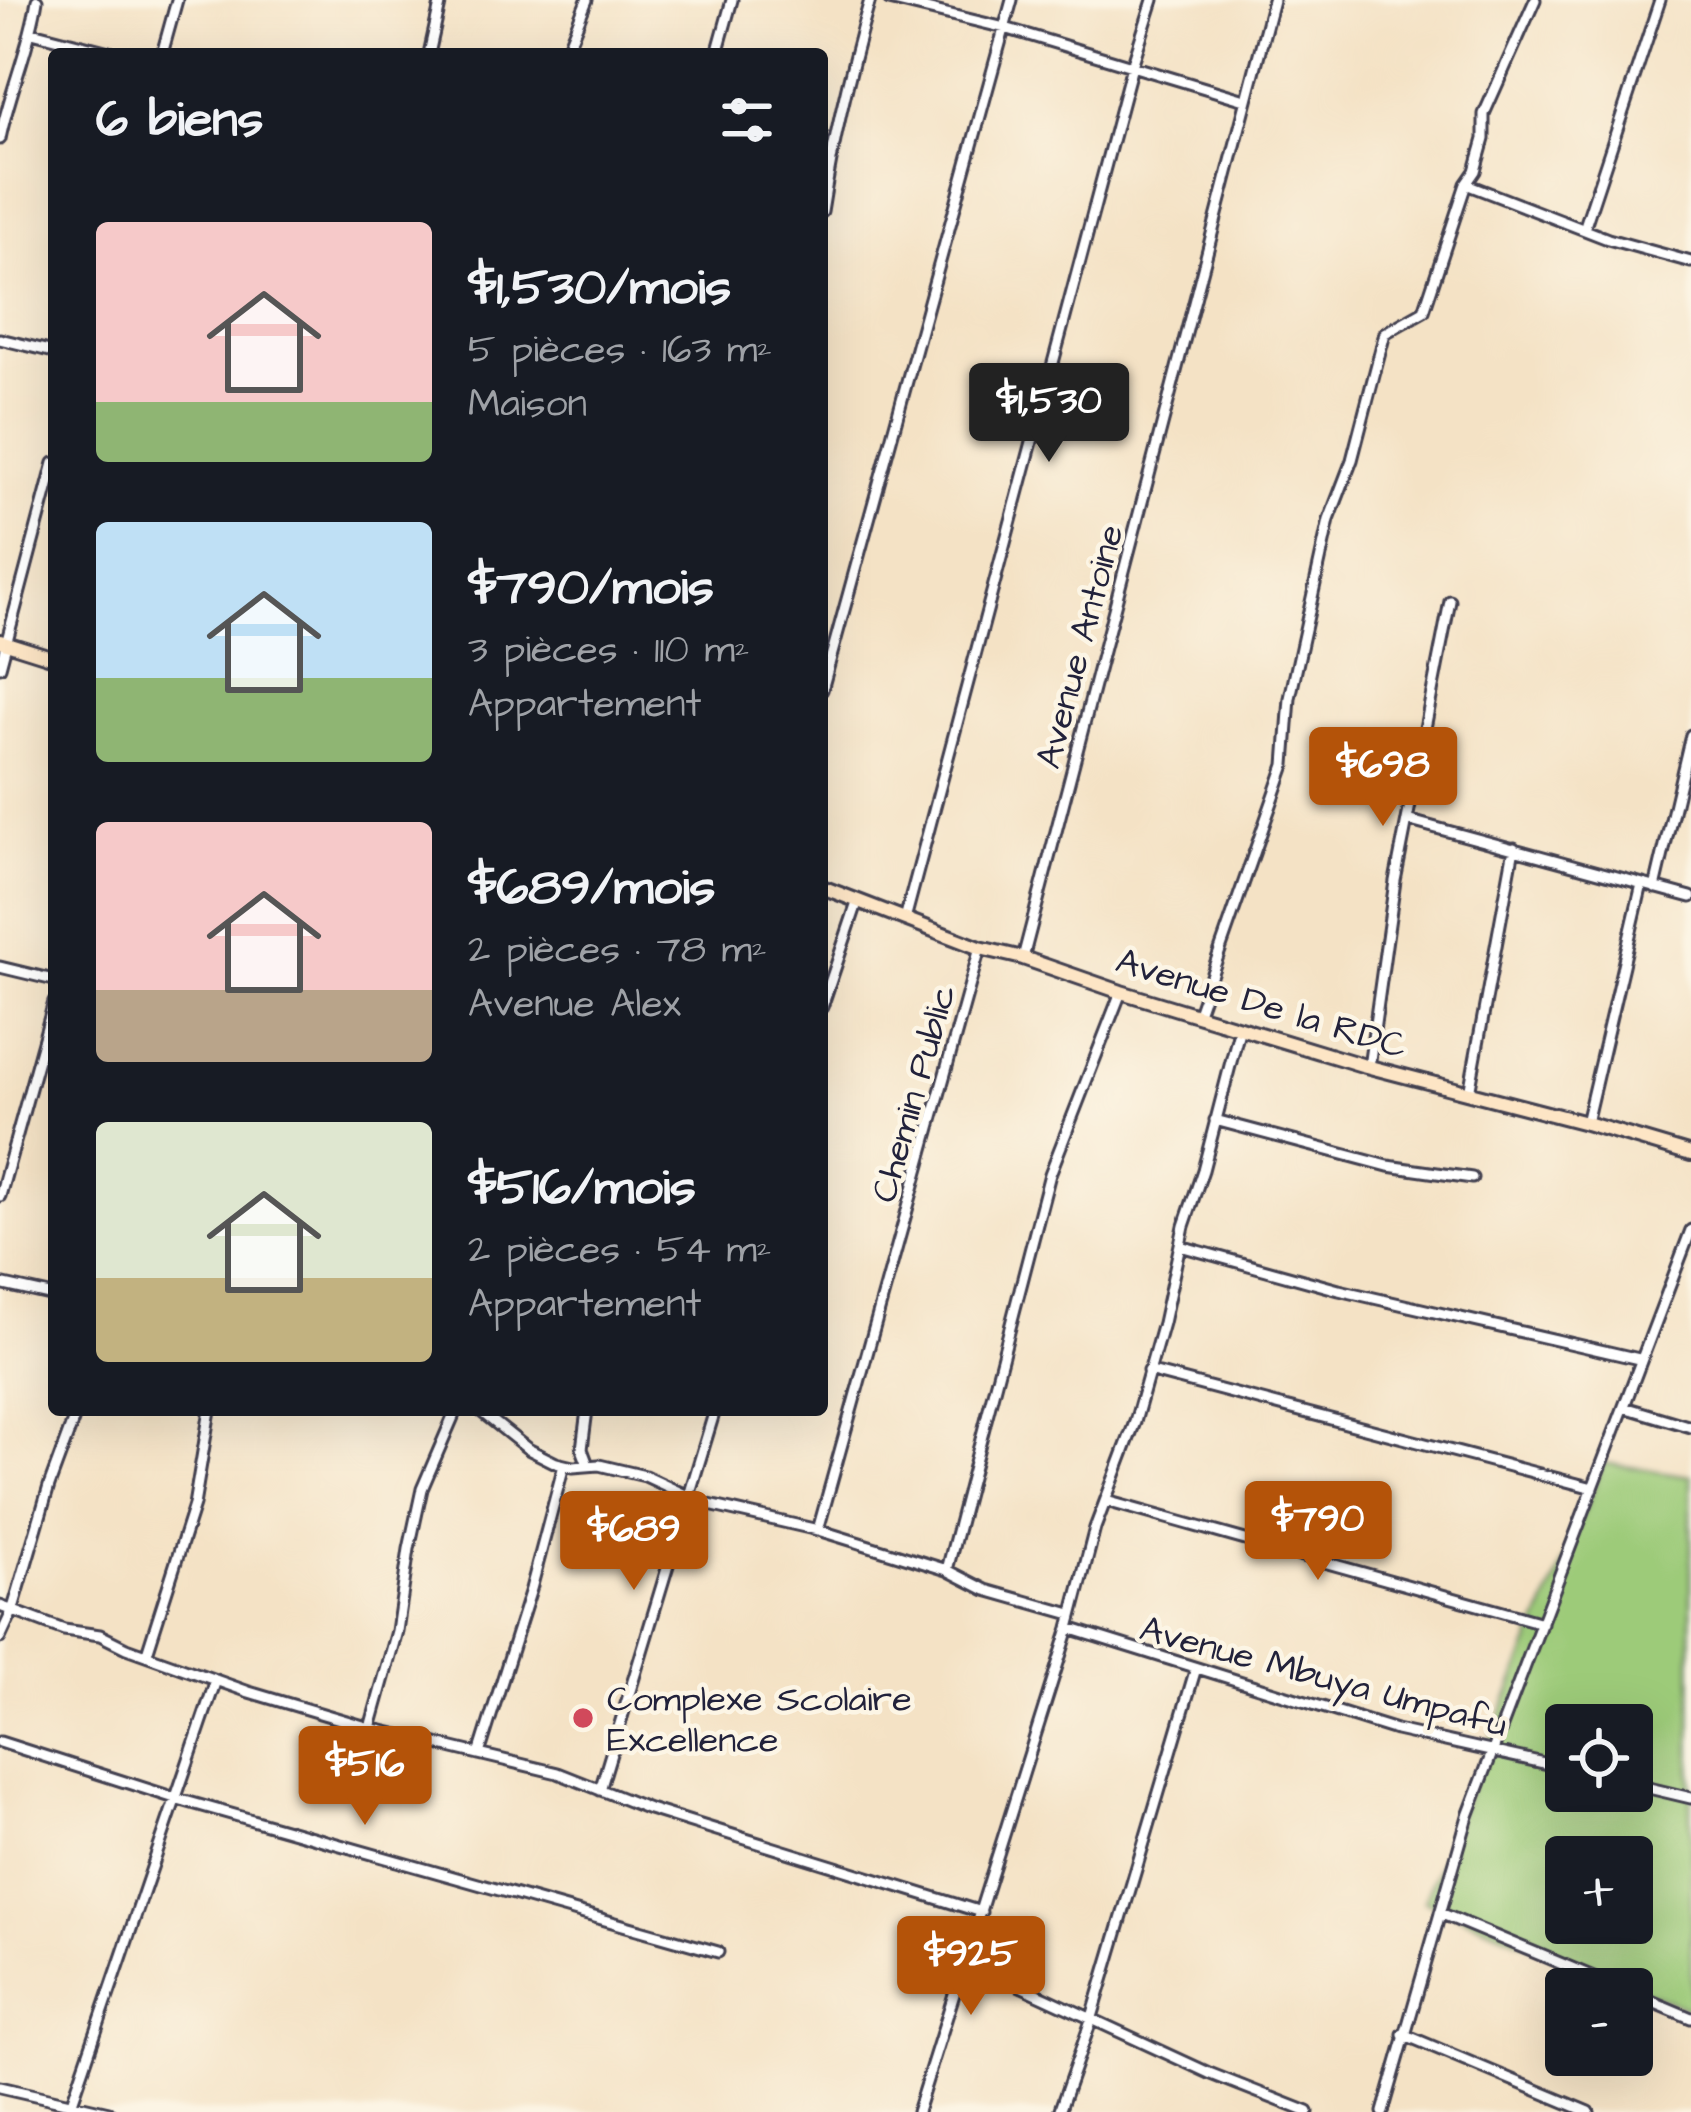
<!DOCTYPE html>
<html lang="fr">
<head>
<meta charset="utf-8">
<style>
  :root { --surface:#171b24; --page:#242831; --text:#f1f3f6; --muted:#9ea1a6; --accent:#b45309 }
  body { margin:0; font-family:"Architects Daughter",sans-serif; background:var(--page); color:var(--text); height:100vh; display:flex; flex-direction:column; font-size:45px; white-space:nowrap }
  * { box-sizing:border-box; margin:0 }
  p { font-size:39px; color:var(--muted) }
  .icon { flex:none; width:66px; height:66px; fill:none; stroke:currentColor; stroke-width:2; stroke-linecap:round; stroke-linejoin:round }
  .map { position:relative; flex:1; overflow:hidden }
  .side { position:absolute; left:48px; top:48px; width:780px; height:1368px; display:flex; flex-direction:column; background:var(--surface); border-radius:12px; box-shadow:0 12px 48px #0002 }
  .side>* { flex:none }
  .buttons { position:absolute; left:1545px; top:1704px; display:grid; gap:24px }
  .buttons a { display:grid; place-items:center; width:108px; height:108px; border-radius:12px; background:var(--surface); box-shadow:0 12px 48px #0002; font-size:60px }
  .price { position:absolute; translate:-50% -102px; padding:0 27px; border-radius:12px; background:var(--accent); color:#fff; font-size:39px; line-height:78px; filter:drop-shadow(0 3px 6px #0008) }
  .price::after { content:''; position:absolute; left:50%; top:72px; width:36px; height:27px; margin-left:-18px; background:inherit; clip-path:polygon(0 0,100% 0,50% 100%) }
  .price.current { background:#222; color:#fff }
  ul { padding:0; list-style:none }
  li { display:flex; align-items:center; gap:36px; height:300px; padding:0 48px }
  li span { display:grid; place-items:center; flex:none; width:336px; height:240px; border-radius:12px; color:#555 }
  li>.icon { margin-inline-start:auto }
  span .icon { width:144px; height:144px; fill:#fffc; stroke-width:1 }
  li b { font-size:51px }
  h2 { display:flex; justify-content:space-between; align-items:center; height:144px; padding:0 48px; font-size:51px }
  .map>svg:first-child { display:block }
  .green { fill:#9dcb79; stroke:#60765a; stroke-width:3; fill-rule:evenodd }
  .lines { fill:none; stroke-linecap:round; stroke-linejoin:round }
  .street-casing { stroke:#423f50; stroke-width:15 }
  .secondary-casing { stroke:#423f50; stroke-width:18 }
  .street { stroke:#fff; stroke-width:9 }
  .secondary { stroke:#fde5c5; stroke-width:12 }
  .poi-dot { fill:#d1495b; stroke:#fcf5e5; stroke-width:4.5 }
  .labels { text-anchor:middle; stroke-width:9; stroke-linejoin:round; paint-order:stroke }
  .street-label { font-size:36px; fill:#22223b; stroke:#fcf5e5 }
  .poi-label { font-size:36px; fill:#22223b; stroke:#fcf5e5; text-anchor:start }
</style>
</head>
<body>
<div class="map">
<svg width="1691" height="2112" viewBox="0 0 1691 2112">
  <rect width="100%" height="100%" fill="#fcf5e5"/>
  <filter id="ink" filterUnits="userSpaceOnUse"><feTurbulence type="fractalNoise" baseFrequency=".00833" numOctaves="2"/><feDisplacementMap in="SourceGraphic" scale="24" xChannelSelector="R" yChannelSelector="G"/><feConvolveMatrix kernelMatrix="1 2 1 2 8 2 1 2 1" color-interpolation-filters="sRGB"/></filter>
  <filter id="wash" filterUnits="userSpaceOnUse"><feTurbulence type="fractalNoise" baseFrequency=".004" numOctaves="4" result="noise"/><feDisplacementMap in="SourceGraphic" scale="48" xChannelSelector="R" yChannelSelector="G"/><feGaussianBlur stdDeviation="2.7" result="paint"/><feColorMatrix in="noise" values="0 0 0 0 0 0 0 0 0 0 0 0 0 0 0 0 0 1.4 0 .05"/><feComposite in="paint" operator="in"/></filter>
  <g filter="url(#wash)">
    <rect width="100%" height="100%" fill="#f4e2c5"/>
    <!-- green -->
    <path class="green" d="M1604 1463 1691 1476V2010L1424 1901ZM1566 1725H1632V1791H1566ZM1566 1857H1632V1923H1566Z"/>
  </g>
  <g filter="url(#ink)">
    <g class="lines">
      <defs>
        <path id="street" d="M889 0 1005 28 1245 100
          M32 32 117 54
          M162 54 177 0
          M429 54 441 0
          M565 54 587 0
          M717 54 732 0
          M0 139C9 93 30 47 37 0
          M1466 184 1608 239 1691 262
          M822 212C833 141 850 70 870 0
          M1584 229 1660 0
          M0 339 54 352
          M0 667 54 463
          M822 690 1012 0
          M1407 820 1691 897
          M1655 888 1691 735
          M905 919 1132 66 1153 0
          M1023 958 1273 0
          M0 967 54 980
          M822 1007 857 903
          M1198 1013 1285 765 1290 698 1329 520 1352 460 1385 333 1424 311 1466 184 1475 171 1484 139V114L1535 0
          M1369 1067 1395 881 1450 601
          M1469 1093 1514 848
          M1215 1120 1388 1166 1472 1178
          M1586 1123 1642 884
          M0 1196 54 1002
          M1180 1246 1339 1290 1639 1359
          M0 1284 54 1296
          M1148 1371 1593 1488
          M1624 1407 1691 1427
          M479 1410 528 1449 556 1463 573 1467 599 1465 645 1476 705 1504 818 1530 947 1570 986 1590 1071 1614
          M587 1410 582 1449 588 1465
          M1106 1501 1542 1623
          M818 1530 980 948
          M947 1570 1050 1174 1121 992
          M0 1606 64 1630 100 1635 126 1648 249 1692 370 1728 558 1773 649 1809 981 1912
          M1069 1628 1396 1730 1566 1768
          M0 1638 12 1612 49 1486 77 1410
          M147 1653 194 1505 210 1410
          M370 1728 397 1631 409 1549 422 1489 456 1410
          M0 1742 178 1799 718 1952
          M479 1754 531 1589 564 1465
          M1632 1784 1691 1798
          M600 1790 715 1410
          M1440 1913 1622 1989
          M966 1961 1209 2073 1308 2112
          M1632 1993 1691 2018
          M1403 2034 1589 2112
          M0 2087 109 2112
          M71 2105 216 1680
          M917 2112 1069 1628 1095 1528 1135 1422 1163 1323 1184 1226 1203 1170 1240 1027
          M1059 2112 1090 2024 1196 1668
          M1383 2112 1468 1816 1691 1230"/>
        <path id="secondary" d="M0 641 54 658
          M822 887 980 948 1023 958 1121 992 1362 1065 1586 1123 1691 1154"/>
      </defs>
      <!-- street casing -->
      <use href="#street" class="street-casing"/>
      <!-- secondary casing -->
      <use href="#secondary" class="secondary-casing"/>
      <!-- street -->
      <use href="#street" class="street"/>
      <!-- secondary -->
      <use href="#secondary" class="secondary"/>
    </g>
  </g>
  <!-- markers -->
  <circle class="poi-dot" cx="583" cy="1718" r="12"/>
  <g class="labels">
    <!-- street labels -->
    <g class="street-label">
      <text transform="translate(1078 646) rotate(-75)" y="13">Avenue Antoine</text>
      <text transform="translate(1262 1002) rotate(17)" y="13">Avenue De la RDC</text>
      <text transform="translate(912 1093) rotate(-74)" y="13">Chemin Public</text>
      <text transform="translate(1324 1675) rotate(15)" y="13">Avenue Mbuya Umpafu</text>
    </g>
    <!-- poi labels -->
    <g class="poi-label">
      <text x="607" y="1710">Complexe Scolaire<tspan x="607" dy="41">Excellence</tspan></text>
    </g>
  </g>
</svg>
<div class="buttons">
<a><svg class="icon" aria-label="locate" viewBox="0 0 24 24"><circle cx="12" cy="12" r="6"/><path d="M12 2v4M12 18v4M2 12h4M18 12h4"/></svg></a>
<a>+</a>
<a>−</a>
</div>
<b class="price current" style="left:1049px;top:465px">$1,530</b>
<b class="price" style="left:1383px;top:829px">$698</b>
<b class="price" style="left:1318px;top:1583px">$790</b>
<b class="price" style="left:634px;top:1593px">$689</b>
<b class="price" style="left:365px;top:1828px">$516</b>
<b class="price" style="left:971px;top:2018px">$925</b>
<section class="side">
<h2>6 biens<svg class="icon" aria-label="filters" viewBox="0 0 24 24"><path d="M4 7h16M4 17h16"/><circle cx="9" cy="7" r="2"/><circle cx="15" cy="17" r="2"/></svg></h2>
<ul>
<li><span style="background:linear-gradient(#f6c9c9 75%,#8fb573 0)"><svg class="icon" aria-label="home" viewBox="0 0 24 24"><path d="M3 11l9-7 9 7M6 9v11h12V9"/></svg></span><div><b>$1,530/mois</b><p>5 pièces · 163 m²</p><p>Maison</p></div></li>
<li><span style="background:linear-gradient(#bfe0f5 65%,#8fb573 0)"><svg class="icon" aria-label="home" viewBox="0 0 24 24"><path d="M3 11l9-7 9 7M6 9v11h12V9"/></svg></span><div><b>$790/mois</b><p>3 pièces · 110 m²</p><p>Appartement</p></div></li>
<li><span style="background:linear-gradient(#f6c9c9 70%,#b9a48a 0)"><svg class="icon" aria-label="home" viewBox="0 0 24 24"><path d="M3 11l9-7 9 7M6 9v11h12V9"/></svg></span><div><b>$689/mois</b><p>2 pièces · 78 m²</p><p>Avenue Alex</p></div></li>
<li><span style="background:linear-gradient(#dfe7d0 65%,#c2b280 0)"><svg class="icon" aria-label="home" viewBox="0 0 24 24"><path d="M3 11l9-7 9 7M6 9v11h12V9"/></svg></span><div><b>$516/mois</b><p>2 pièces · 54 m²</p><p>Appartement</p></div></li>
</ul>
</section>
</div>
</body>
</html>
